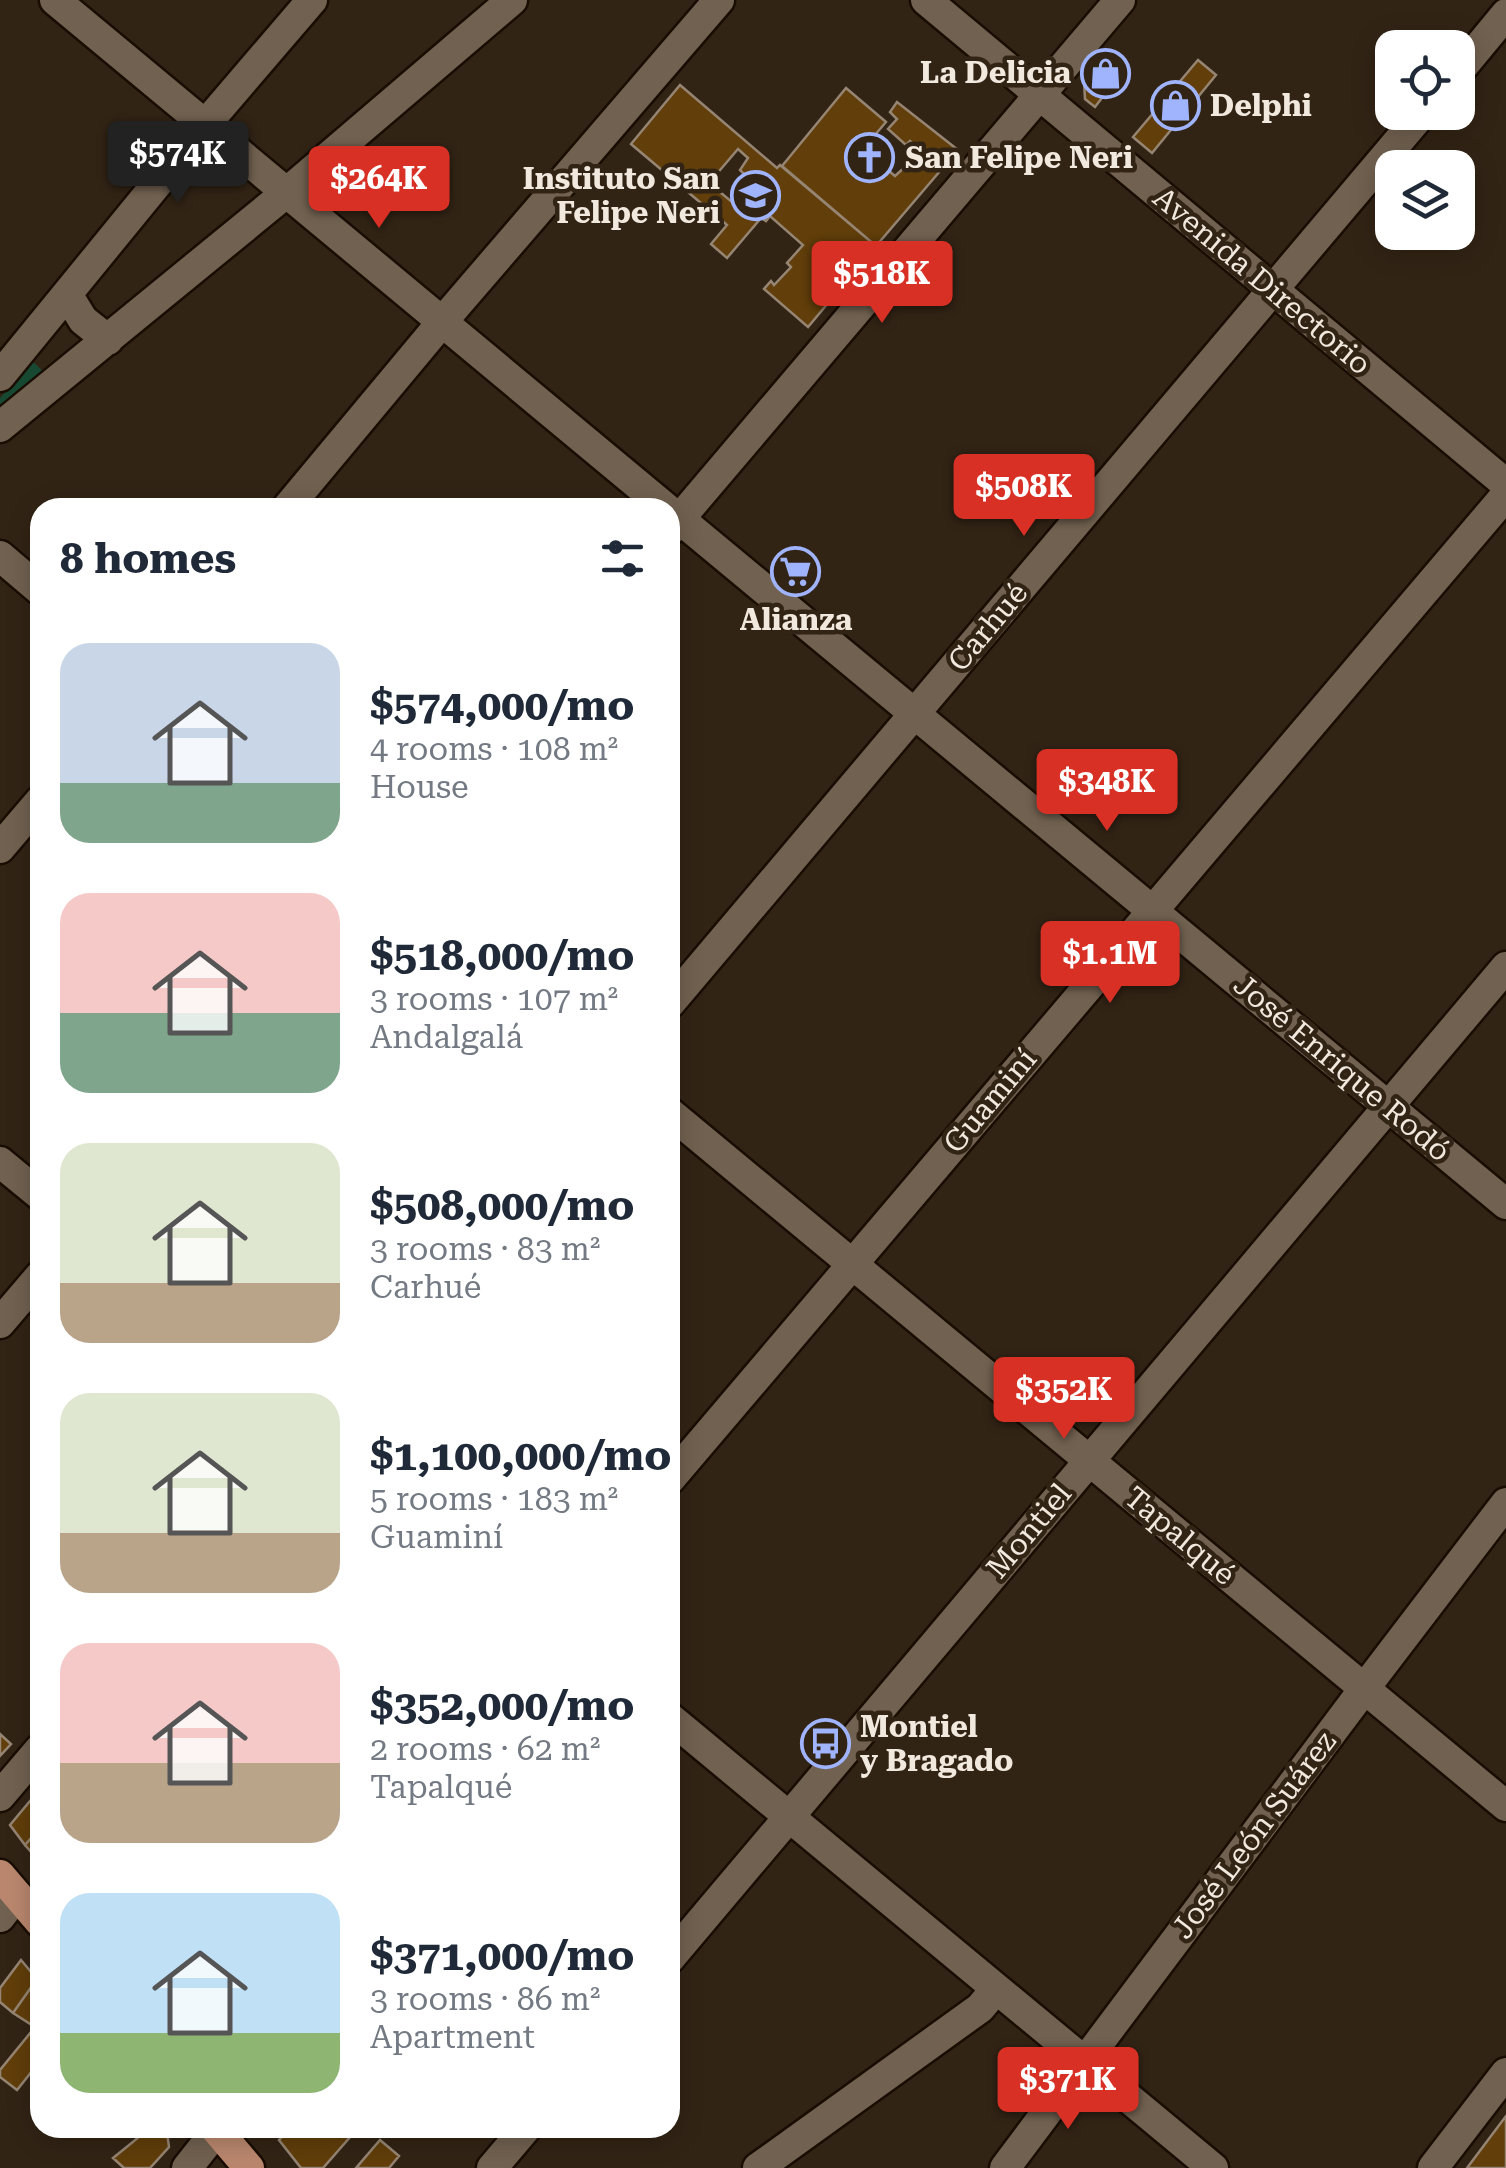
<!DOCTYPE html>
<html lang="en">
<head>
<meta charset="utf-8">
<style>
  :root { --surface:#fff; --page:#f6f6f7; --text:#1f2937; --muted:#747a83; --accent:#d93025 }
  body { margin:0; font-family:"Roboto Serif",serif; background:var(--page); color:var(--text); height:100vh; display:flex; flex-direction:column; font-size:38px; white-space:nowrap }
  * { box-sizing:border-box; margin:0 }
  p { font-size:32px; color:var(--muted) }
  .icon { flex:none; width:55px; height:55px; fill:none; stroke:currentColor; stroke-width:2; stroke-linecap:round; stroke-linejoin:round }
  .map { position:relative; flex:1; overflow:hidden }
  .side { position:absolute; left:30px; top:498px; width:650px; height:1640px; display:flex; flex-direction:column; background:var(--surface); border-radius:30px; box-shadow:0 5px 25px #0003 }
  .side>* { flex:none }
  .tools { position:absolute; left:1375px; top:30px; display:grid; gap:20px }
  .tools a { display:grid; place-items:center; width:100px; height:100px; border-radius:20px; background:var(--surface); box-shadow:0 5px 25px #0003; font-size:50px }
  .price { position:absolute; translate:-50% -85px; padding:0 22px; border-radius:10px; background:var(--accent); color:#fff; font-size:32px; line-height:65px; filter:drop-shadow(0 2px 5px #0008) }
  .price::after { content:''; position:absolute; left:50%; top:60px; width:30px; height:22px; margin-left:-15px; background:inherit; clip-path:polygon(0 0,100% 0,50% 100%) }
  .price.current { background:#222; color:#fff }
  ul { padding:0; list-style:none }
  li { display:flex; align-items:center; gap:30px; height:250px; padding:0 30px }
  li span { display:grid; place-items:center; flex:none; width:280px; height:200px; border-radius:30px; color:#555 }
  li>.icon { margin-inline-start:auto }
  span .icon { width:120px; height:120px; fill:#fffc; stroke-width:1 }
  li b { font-size:42px }
  h2 { display:flex; justify-content:space-between; align-items:center; height:120px; padding:0 30px; font-size:42px }
  .map>svg:first-child { display:block }
  .green { fill:#174832 }
  .building { fill:#613e0a; stroke:#968573; stroke-width:2.5; fill-rule:evenodd }
  .lines { fill:none; stroke-linecap:round; stroke-linejoin:round }
  .minor-casing { stroke:#190d01; stroke-width:35 }
  .major-casing { stroke:#190d01; stroke-width:35 }
  .minor { stroke:#716150; stroke-width:30 }
  .major { stroke:#ba876e; stroke-width:30 }
  .labels { text-anchor:middle; stroke-width:9; stroke-linejoin:round; paint-order:stroke }
  .poi-label { font-size:30px; font-weight:bold; fill:#f1e8de; stroke:#322415; text-anchor:start }
  .street-label { font-size:30px; fill:#f1e8de; stroke:#322415 }
</style>
</head>
<body>
<div class="map">
<svg width="1506" height="2168" viewBox="0 0 1506 2168">
  <rect width="100%" height="100%" fill="#322415"/>
  <!-- green -->
  <path class="green" d="M32 361 45 373 0 411V398Z"/>
  <!-- building -->
  <path class="building" d="M1109 51 1127 65 1095 107 1085 99 1084 81Z
    M1198 60 1216 75 1152 153 1133 137Z
    M680 85 777 168 780 165 876 246 808 327 764 289 771 281 774 285 791 267 787 263 803 245 770 216 766 221 761 218 727 258 711 244 727 225 631 144ZM738 149 748 158 740 170 751 181 732 202 709 183Z
    M846 88 886 122 863 149 895 176 906 166 908 167 921 151 910 141 906 145 888 129 897 119 890 112 897 102 958 150 876 246 782 166Z
    M0 1734 11 1744 0 1756Z
    M40 1789V1828L25 1845 10 1825Z
    M40 1828V1862L25 1845Z
    M21 1960 37 1979 13 2013 0 2002V1988Z
    M37 1979 40 1982V2021L35 2027 13 2013Z
    M40 2021V2061L17 2090 0 2077V2070Z
    M1506 2116V2168H1467Z
    M150 2128H164L167 2132 169 2147 150 2168H124L113 2158Z
    M290 2128H358L323 2168H301L279 2140Z
    M380 2140 399 2156 389 2168H356Z"/>
  <g class="lines">
    <defs>
      <path id="minor" d="M55 0 666 508
        M926 0 1506 484
        M1458 72 1506 14
        M67 294 83 320 108 340
        M0 376 205 125 312 0
        M0 427 286 193 512 0
        M287 508 442 322 719 0
        M670 511 1506 1204
        M670 530 1120 0
        M0 556 40 590
        M0 848 40 801
        M670 1003 1423 112
        M670 1113 1506 1806
        M0 1162 40 1195
        M0 1323 40 1276
        M670 1479 1506 495
        M670 1718 1213 2168
        M0 1796 40 1749
        M0 1917 17 1895
        M670 1958 1506 967
        M187 2168 217 2130
        M492 2168 526 2128
        M758 2168 980 2008 996 1989
        M1005 2168 1364 1689 1506 1503
        M1433 2168 1506 2073"/>
      <path id="major" d="M0 1875 40 1922
        M215 2128 249 2168"/>
    </defs>
    <!-- minor casing -->
    <use href="#minor" class="minor-casing"/>
    <!-- major casing -->
    <use href="#major" class="major-casing"/>
    <!-- minor -->
    <use href="#minor" class="minor"/>
    <!-- major -->
    <use href="#major" class="major"/>
  </g>
  <!-- icons -->
  <defs>
    <symbol id="shop-ring" viewBox="-11 -11 22 22"><circle r="9.5" fill="#322415" stroke="#a0b3fd" stroke-width="1.5"/><path d="M-5-2.5h2.3a2.7 3.5 0 0 1 5.4 0H5L5.5 6h-11ZM-1.5-2.5h3a1.5 2.3 0 0 0-3 0Z" fill="#a0b3fd"/></symbol>
    <symbol id="church-ring" viewBox="-11 -11 22 22"><circle r="9.5" fill="#322415" stroke="#a0b3fd" stroke-width="1.5"/><path d="M-1.2-6h2.4v3.5h3.3v2.4h-3.3V6h-2.4V-.1h-3.3v-2.4h3.3Z" fill="#a0b3fd"/></symbol>
    <symbol id="school-ring" viewBox="-11 -11 22 22"><circle r="9.5" fill="#322415" stroke="#a0b3fd" stroke-width="1.5"/><path d="M0-5L7-2L0 1L-7-2ZM-4 1L0 2.5L4 1V4Q0 6-4 4Z" fill="#a0b3fd"/></symbol>
    <symbol id="supermarket-ring" viewBox="-11 -11 22 22"><circle r="9.5" fill="#322415" stroke="#a0b3fd" stroke-width="1.5"/><path d="M-6-5.5h2.5l.6 2H6L4.5 2H-2.5L-4.4-4H-6ZM-1.5 3.2a1.3 1.3 0 1 0 .1 0ZM3 3.2a1.3 1.3 0 1 0 .1 0Z" fill="#a0b3fd"/></symbol>
    <symbol id="bus-ring" viewBox="-11 -11 22 22"><circle r="9.5" fill="#322415" stroke="#a0b3fd" stroke-width="1.5"/><path d="M-5-6H5V4H4V6H2V4H-2V6H-4V4H-5ZM-3.5-4V0h7V-4ZM-3.5 1.2v1.5H-2V1.2ZM2 1.2v1.5H3.5V1.2Z" fill="#a0b3fd"/></symbol>
  </defs>
  <g fill-rule="evenodd">
    <use href="#shop-ring" x="1078" y="46" width="55" height="55"/>
    <use href="#shop-ring" x="1148" y="78" width="55" height="55"/>
    <use href="#church-ring" x="842" y="130" width="55" height="55"/>
    <use href="#school-ring" x="728" y="168" width="55" height="55"/>
    <use href="#supermarket-ring" x="768" y="544" width="55" height="55"/>
    <use href="#bus-ring" x="798" y="1716" width="55" height="55"/>
  </g>
  <g class="labels">
    <!-- poi labels -->
    <g class="poi-label">
      <text x="1071" y="83" text-anchor="end">La Delicia</text>
      <text x="1210" y="116">Delphi</text>
      <text x="905" y="168">San Felipe Neri</text>
      <text x="720" y="189" text-anchor="end">Instituto San<tspan x="720" dy="34">Felipe Neri</tspan></text>
      <text x="796" y="630" text-anchor="middle">Alianza</text>
      <text x="860" y="1737">Montiel<tspan x="860" dy="34">y Bragado</tspan></text>
    </g>
    <!-- street labels -->
    <g class="street-label">
      <text transform="translate(1262 281) rotate(40)" y="10">Avenida Directorio</text>
      <text transform="translate(988 627) rotate(-50)" y="10">Carhué</text>
      <text transform="translate(1342 1068) rotate(40)" y="10">José Enrique Rodó</text>
      <text transform="translate(990 1101) rotate(-50)" y="10">Guaminí</text>
      <text transform="translate(1029 1531) rotate(-50)" y="10">Montiel</text>
      <text transform="translate(1180 1536) rotate(40)" y="10">Tapalqué</text>
      <text transform="translate(1254 1835) rotate(-53)" y="10">José León Suárez</text>
    </g>
  </g>
</svg>
<div class="tools">
<a><svg class="icon" aria-label="locate" viewBox="0 0 24 24"><circle cx="12" cy="12" r="6"/><path d="M12 2v4M12 18v4M2 12h4M18 12h4"/></svg></a>
<a><svg class="icon" aria-label="layers" viewBox="0 0 24 24"><path d="M12 4l9 5-9 5-9-5zM3 14l9 5 9-5"/></svg></a>
</div>
<b class="price current" style="left:178px;top:206px">$574K</b>
<b class="price" style="left:379px;top:231px">$264K</b>
<b class="price" style="left:882px;top:326px">$518K</b>
<b class="price" style="left:1024px;top:539px">$508K</b>
<b class="price" style="left:1107px;top:834px">$348K</b>
<b class="price" style="left:1110px;top:1006px">$1.1M</b>
<b class="price" style="left:1064px;top:1442px">$352K</b>
<b class="price" style="left:1068px;top:2132px">$371K</b>
<section class="side">
<h2>8 homes<svg class="icon" aria-label="filters" viewBox="0 0 24 24"><path d="M4 7h16M4 17h16"/><circle cx="9" cy="7" r="2"/><circle cx="15" cy="17" r="2"/></svg></h2>
<ul>
<li><span style="background:linear-gradient(#c9d6e8 70%,#7fa58c 0)"><svg class="icon" aria-label="home" viewBox="0 0 24 24"><path d="M3 11l9-7 9 7M6 9v11h12V9"/></svg></span><div><b>$574,000/mo</b><p>4 rooms · 108 m²</p><p>House</p></div></li>
<li><span style="background:linear-gradient(#f6c9c9 60%,#7fa58c 0)"><svg class="icon" aria-label="home" viewBox="0 0 24 24"><path d="M3 11l9-7 9 7M6 9v11h12V9"/></svg></span><div><b>$518,000/mo</b><p>3 rooms · 107 m²</p><p>Andalgalá</p></div></li>
<li><span style="background:linear-gradient(#dfe7d0 70%,#b9a48a 0)"><svg class="icon" aria-label="home" viewBox="0 0 24 24"><path d="M3 11l9-7 9 7M6 9v11h12V9"/></svg></span><div><b>$508,000/mo</b><p>3 rooms · 83 m²</p><p>Carhué</p></div></li>
<li><span style="background:linear-gradient(#dfe7d0 70%,#b9a48a 0)"><svg class="icon" aria-label="home" viewBox="0 0 24 24"><path d="M3 11l9-7 9 7M6 9v11h12V9"/></svg></span><div><b>$1,100,000/mo</b><p>5 rooms · 183 m²</p><p>Guaminí</p></div></li>
<li><span style="background:linear-gradient(#f6c9c9 60%,#b9a48a 0)"><svg class="icon" aria-label="home" viewBox="0 0 24 24"><path d="M3 11l9-7 9 7M6 9v11h12V9"/></svg></span><div><b>$352,000/mo</b><p>2 rooms · 62 m²</p><p>Tapalqué</p></div></li>
<li><span style="background:linear-gradient(#bfe0f5 70%,#8fb573 0)"><svg class="icon" aria-label="home" viewBox="0 0 24 24"><path d="M3 11l9-7 9 7M6 9v11h12V9"/></svg></span><div><b>$371,000/mo</b><p>3 rooms · 86 m²</p><p>Apartment</p></div></li>
</ul>
</section>
</div>
</body>
</html>
